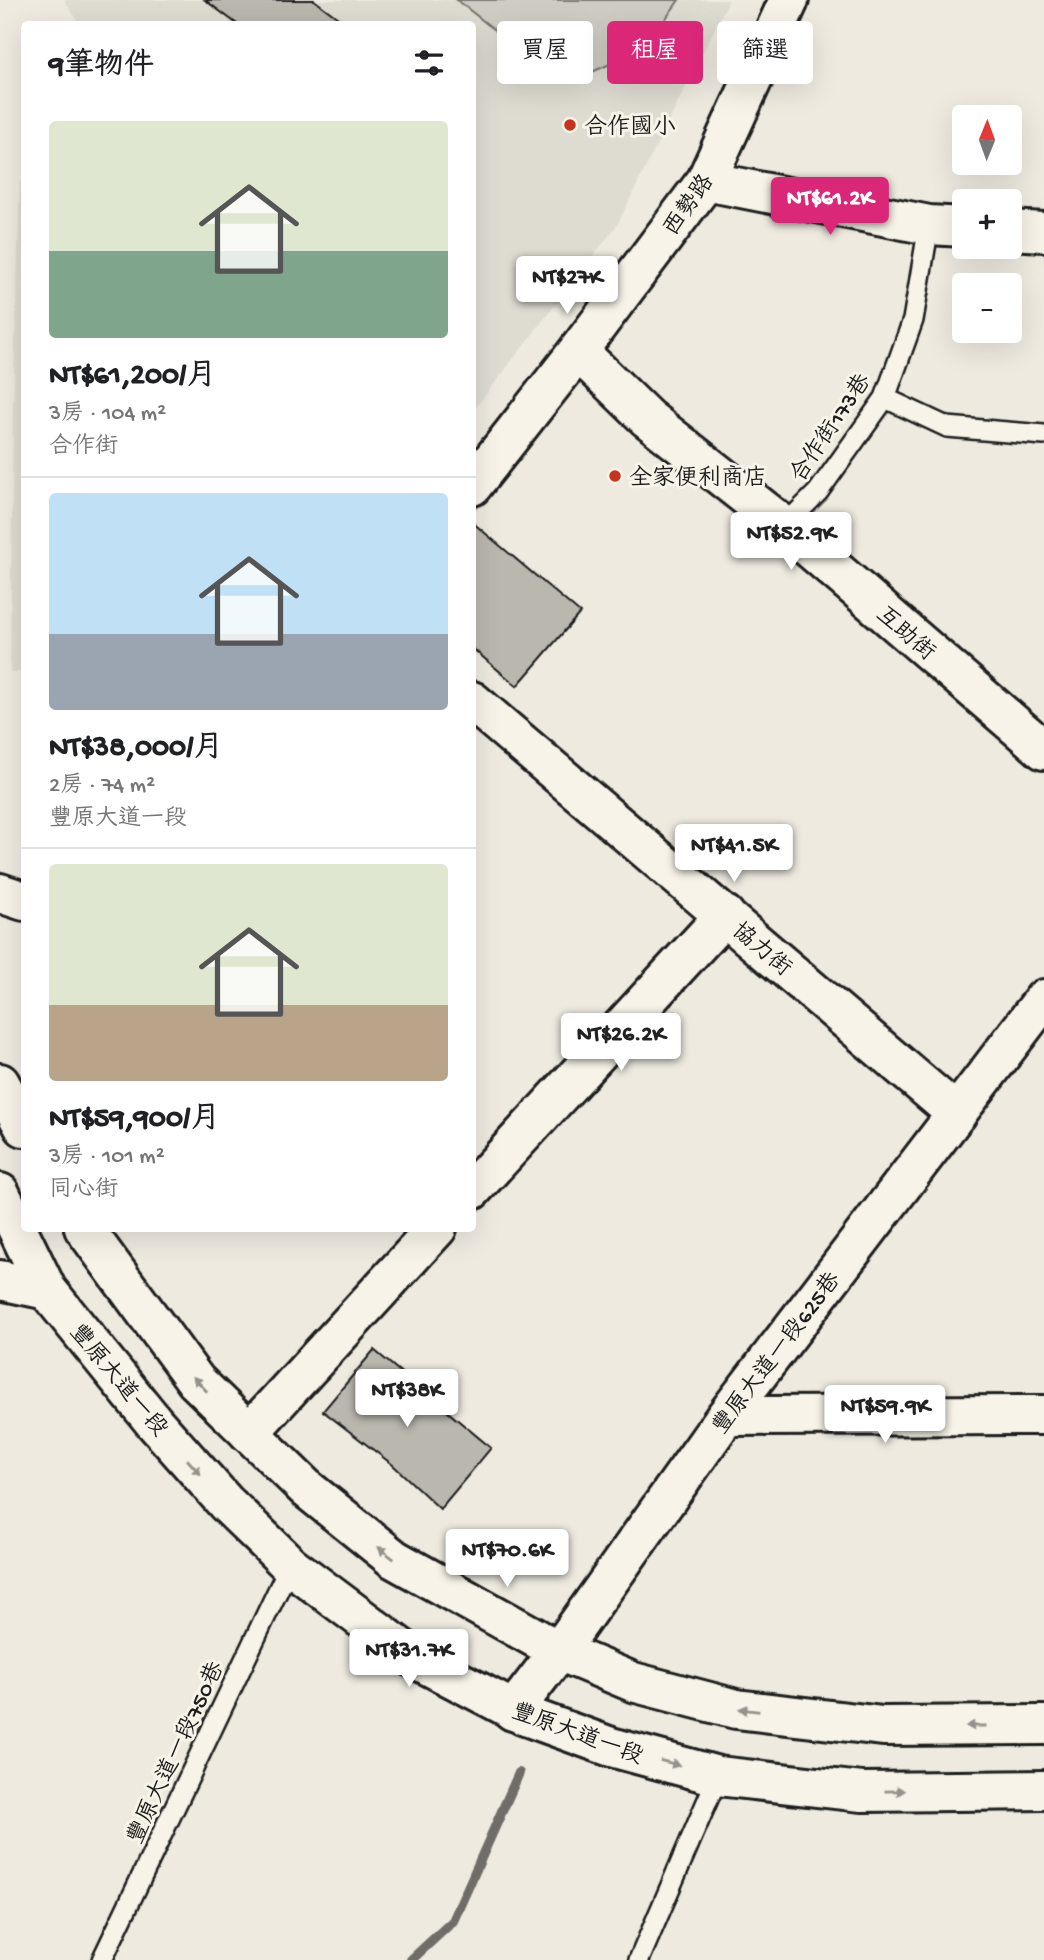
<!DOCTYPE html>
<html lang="zh-TW">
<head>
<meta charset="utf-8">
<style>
  :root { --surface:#fff; --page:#f6f6f6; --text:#202124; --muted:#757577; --line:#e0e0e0; --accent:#db2777 }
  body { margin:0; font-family:"Gochi Hand","LXGW WenKai TC",sans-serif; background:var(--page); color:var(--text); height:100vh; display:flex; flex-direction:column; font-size:26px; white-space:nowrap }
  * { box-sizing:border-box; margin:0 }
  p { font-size:23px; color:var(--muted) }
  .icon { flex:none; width:38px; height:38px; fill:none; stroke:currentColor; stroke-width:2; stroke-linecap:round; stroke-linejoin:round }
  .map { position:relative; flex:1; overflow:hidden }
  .details { position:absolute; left:21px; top:21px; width:455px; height:1211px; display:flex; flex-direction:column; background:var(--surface); border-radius:7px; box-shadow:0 7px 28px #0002 }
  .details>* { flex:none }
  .guide { position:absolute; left:497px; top:21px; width:441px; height:63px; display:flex; gap:14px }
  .needle { width:46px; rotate:1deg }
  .buttons { position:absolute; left:952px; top:105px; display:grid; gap:14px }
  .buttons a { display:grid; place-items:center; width:70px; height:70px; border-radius:7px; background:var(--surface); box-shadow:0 7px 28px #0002; font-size:35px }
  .price { position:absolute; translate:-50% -60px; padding:0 16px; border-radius:7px; background:#fff; color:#222; font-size:23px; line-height:46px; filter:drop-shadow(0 2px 4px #0008) }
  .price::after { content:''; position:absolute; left:50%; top:42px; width:21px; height:16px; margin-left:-10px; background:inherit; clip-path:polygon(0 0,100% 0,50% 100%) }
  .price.on { background:var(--accent); color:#fff }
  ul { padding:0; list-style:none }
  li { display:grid; align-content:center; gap:14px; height:371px; padding:0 28px }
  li+li { border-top:2px solid var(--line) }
  li span { display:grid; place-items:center; height:217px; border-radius:7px; color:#555 }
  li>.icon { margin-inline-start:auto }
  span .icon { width:126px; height:126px; fill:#fffc; stroke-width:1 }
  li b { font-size:30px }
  h2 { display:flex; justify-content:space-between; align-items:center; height:84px; padding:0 28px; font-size:30px }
  .pill { padding:0 24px; border-radius:7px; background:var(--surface); box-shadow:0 7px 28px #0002; font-size:24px; line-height:63px }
  .pill.on { background:var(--accent); color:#fff }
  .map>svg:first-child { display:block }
  .built { fill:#dedbd1 }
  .green { fill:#cfccc3; stroke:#767470; stroke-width:2 }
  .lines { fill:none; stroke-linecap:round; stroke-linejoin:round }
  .stream { stroke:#6f6d69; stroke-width:10 }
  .building { fill:#bab7af; stroke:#1c1c1c; stroke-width:2 }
  .lane-casing { stroke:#1c1c1c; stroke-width:24 }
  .street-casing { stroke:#1c1c1c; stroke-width:44 }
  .secondary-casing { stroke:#1c1c1c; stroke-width:44 }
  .lane { stroke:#f7f3e8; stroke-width:19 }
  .street { stroke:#f7f3e8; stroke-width:38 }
  .secondary { stroke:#f7f3e8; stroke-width:38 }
  .oneway { fill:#94928c }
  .poi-dot { fill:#c8321e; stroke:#f7f3e8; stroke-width:2.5 }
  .labels { text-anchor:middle; stroke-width:6; stroke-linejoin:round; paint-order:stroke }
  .poi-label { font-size:23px; fill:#1c1c1c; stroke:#f7f3e8; text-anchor:start }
  .street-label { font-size:23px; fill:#1c1c1c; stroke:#f7f3e8 }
</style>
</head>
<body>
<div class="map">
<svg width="1044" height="1960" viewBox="0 0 1044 1960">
  <rect width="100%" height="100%" fill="#eeeae0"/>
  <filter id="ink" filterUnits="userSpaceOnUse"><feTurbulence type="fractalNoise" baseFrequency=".0143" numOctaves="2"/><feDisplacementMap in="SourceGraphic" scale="14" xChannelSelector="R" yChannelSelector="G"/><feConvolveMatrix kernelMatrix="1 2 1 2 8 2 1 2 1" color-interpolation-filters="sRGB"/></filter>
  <g filter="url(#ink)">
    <!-- built -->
    <path class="built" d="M64 0H729L617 225 473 411 472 24H77L76 18Z
      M24 179V672H10L13 407 20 182Z"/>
    <!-- green -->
    <path class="green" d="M457 0H679L644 49 583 76 566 64 547 62 526 55Z"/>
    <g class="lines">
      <!-- stream -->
      <path class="stream" d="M411 1960 453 1921 519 1773"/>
    </g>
    <!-- building -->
    <path class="building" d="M205 0H314L346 24H237Z
      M472 522 580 613 517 686 472 648Z
      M374 1350 491 1448 440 1509 393 1465 323 1411Z"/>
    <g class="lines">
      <defs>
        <path id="lane" d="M885 398 947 427 1044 435
          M784 526 818 492 885 398 913 320 929 225
          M102 1960 290 1565
          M639 1960 718 1776"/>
        <path id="street" d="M578 351 647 418 784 526 1044 750
          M472 701 957 1114
          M472 1190 725 915
          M726 1416 1044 1415
          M249 1433 437 1228
          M513 1711 559 1651 726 1416 1044 999"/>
        <path id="secondary" d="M706 181 929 225 964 227
          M1010 230 1044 232
          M472 486 578 351 706 181 789 0
          M0 893 24 901
          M0 1083 24 1127
          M0 1193 47 1290 154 1422 226 1503 290 1565 414 1658 523 1715 611 1747 718 1776 862 1792 1044 1790
          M84 1228 196 1381 307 1489 394 1559 559 1651 633 1682 736 1709 883 1726 1044 1725
          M0 1280 47 1290"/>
      </defs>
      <!-- lane casing -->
      <use href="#lane" class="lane-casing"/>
      <!-- street casing -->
      <use href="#street" class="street-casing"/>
      <!-- secondary casing -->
      <use href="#secondary" class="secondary-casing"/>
      <!-- lane -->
      <use href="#lane" class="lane"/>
      <!-- street -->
      <use href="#street" class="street"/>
      <!-- secondary -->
      <use href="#secondary" class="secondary"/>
    </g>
    <!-- one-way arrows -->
    <defs><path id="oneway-solid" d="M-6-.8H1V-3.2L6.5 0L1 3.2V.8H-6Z" transform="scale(1.75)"/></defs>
    <g class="oneway">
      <use href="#oneway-solid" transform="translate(200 1384) rotate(-133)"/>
      <use href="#oneway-solid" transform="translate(194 1467) rotate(48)"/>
      <use href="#oneway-solid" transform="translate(386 1553) rotate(-142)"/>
      <use href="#oneway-solid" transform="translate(749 1710) rotate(-173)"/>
      <use href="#oneway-solid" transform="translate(976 1726) rotate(180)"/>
      <use href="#oneway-solid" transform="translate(670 1763) rotate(15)"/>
      <use href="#oneway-solid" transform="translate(895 1791) rotate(-1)"/>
    </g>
  </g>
  <!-- markers -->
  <g class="poi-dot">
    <circle cx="570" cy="125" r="7"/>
    <circle cx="615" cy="476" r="7"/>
  </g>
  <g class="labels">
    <!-- poi labels -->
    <g class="poi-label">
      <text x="584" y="133">合作國小</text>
      <text x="629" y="484">全家便利商店</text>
    </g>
    <!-- street labels -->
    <g class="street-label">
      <text transform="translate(687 204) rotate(-55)" y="8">西勢路</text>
      <text transform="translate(829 427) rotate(-56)" y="8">合作街173巷</text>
      <text transform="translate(907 632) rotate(41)" y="8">互助街</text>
      <text transform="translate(763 948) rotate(40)" y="8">協力街</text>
      <text transform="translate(775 1352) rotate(-53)" y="8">豐原大道一段625巷</text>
      <text transform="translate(120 1379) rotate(50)" y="8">豐原大道一段</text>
      <text transform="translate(578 1732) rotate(20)" y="8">豐原大道一段</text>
      <text transform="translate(174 1752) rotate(-65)" y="8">豐原大道一段750巷</text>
    </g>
  </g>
</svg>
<div class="buttons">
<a><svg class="needle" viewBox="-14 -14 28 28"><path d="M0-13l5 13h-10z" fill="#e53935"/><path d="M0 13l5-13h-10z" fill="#757577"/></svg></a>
<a>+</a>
<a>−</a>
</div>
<b class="price on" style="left:830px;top:237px">NT$61.2K</b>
<b class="price" style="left:567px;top:316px">NT$27K</b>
<b class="price" style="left:791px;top:572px">NT$52.9K</b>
<b class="price" style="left:734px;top:884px">NT$41.5K</b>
<b class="price" style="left:621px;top:1073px">NT$26.2K</b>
<b class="price" style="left:407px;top:1429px">NT$38K</b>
<b class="price" style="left:885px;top:1445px">NT$59.9K</b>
<b class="price" style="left:507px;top:1589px">NT$70.6K</b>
<b class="price" style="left:409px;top:1689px">NT$31.7K</b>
<div class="guide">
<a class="pill">買屋</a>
<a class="pill on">租屋</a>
<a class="pill">篩選</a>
</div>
<section class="details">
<h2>9筆物件<svg class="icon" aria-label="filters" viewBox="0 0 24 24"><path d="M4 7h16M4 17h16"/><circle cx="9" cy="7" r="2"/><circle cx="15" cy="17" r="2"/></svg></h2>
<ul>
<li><span style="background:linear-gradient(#dfe7d0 60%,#7fa58c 0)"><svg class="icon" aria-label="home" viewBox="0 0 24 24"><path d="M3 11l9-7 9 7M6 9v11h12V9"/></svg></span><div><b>NT$61,200/月</b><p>3房 · 104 m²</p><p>合作街</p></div></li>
<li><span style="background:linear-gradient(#bfe0f5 65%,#9aa5b1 0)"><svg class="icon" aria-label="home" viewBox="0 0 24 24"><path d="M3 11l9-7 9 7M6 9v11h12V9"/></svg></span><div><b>NT$38,000/月</b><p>2房 · 74 m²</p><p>豐原大道一段</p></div></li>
<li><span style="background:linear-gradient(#dfe7d0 65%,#b9a48a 0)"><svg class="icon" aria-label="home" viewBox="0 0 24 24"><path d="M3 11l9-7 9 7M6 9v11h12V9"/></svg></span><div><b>NT$59,900/月</b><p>3房 · 101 m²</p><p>同心街</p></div></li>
</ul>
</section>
</div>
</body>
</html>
